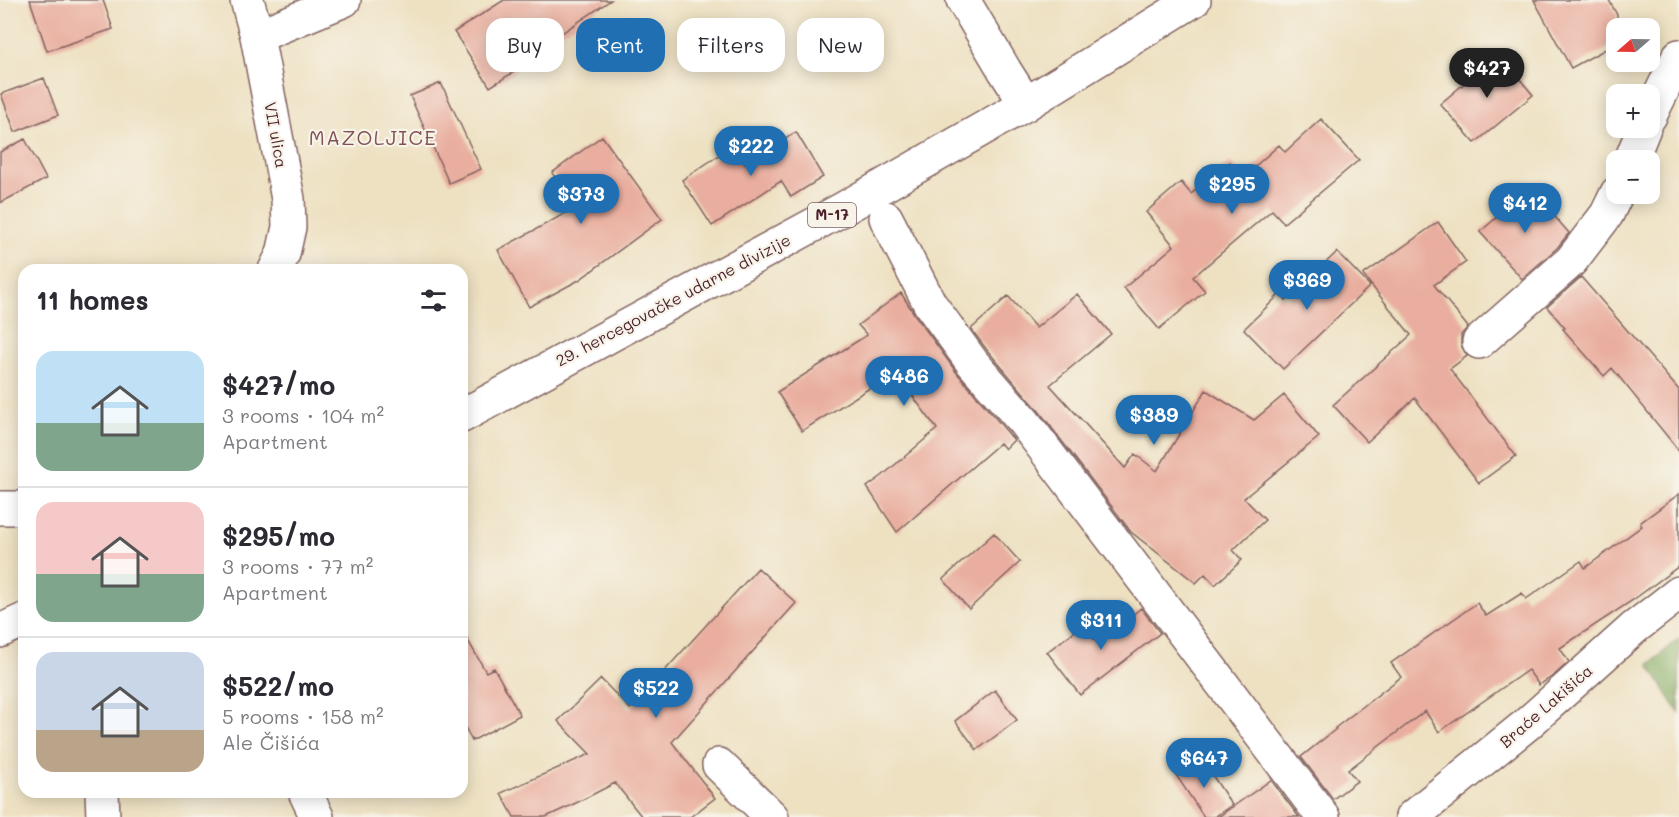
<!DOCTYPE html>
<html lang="en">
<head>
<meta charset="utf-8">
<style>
  :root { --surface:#fff; --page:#f2f2f3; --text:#2b2b33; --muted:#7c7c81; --line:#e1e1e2; --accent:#1f6fb2 }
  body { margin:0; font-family:Mali,sans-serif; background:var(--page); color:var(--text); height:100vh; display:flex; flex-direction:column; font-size:22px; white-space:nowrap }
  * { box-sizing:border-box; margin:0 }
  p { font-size:20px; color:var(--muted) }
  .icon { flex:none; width:33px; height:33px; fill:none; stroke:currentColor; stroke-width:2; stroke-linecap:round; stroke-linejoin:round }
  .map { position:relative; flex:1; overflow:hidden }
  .panel { position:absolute; left:18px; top:264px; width:450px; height:534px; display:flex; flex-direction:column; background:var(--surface); border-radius:18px; box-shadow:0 3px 15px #0003 }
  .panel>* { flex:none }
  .banner { position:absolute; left:486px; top:18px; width:570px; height:54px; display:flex; gap:12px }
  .needle { width:39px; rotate:250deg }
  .tools { position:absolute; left:1606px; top:18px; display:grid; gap:12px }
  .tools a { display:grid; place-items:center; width:54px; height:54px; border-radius:12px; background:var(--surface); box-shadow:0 3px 15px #0003; font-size:30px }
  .price { position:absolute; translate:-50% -51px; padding:0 14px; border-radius:21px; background:var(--accent); color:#fff; font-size:20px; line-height:39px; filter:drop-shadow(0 2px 3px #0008) }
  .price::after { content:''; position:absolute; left:50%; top:36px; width:18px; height:14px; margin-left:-9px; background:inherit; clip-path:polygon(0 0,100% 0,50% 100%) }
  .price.current { background:#222; color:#fff }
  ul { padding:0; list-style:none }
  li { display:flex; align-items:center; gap:18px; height:150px; padding:0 18px }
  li+li { border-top:2px solid var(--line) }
  li span { display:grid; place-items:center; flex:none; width:168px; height:120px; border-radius:18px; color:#555 }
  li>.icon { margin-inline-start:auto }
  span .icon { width:72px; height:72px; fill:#fffc; stroke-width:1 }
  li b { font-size:26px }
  h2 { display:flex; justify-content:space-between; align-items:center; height:72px; padding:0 18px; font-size:26px }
  .pill { padding:0 21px; border-radius:18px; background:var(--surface); box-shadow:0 3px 15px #0003; font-size:21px; line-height:54px }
  .pill.current { background:var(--accent); color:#fff }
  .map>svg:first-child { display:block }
  .forest { fill:#84ac62; stroke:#676646; stroke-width:1.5 }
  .building { fill:#e9ae9f }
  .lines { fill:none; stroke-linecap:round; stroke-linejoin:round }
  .minor-casing { stroke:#836360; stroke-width:36 }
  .major-casing { stroke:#836360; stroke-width:36 }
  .minor { stroke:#fff; stroke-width:33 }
  .major { stroke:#fff; stroke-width:33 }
  .labels { text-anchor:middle; stroke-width:4.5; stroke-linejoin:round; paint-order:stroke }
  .shield { fill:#f7f3e8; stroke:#7e5f64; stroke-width:1.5 }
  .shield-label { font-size:15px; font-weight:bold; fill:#4a1f2b }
  .street-label { font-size:16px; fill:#4a1f2b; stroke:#f7f3e8 }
  .quarter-label { font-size:20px; letter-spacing:1.5px; fill:#825154; stroke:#f7f3e8 }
</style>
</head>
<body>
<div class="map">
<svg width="1679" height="817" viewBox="0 0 1679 817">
  <rect width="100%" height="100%" fill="#f7f3e8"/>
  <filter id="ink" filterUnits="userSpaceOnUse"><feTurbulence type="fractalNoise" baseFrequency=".0167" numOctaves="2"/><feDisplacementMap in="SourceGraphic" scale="12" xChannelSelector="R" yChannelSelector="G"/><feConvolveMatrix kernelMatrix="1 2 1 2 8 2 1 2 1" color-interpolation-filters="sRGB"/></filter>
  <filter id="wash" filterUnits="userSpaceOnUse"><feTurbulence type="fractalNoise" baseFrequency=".008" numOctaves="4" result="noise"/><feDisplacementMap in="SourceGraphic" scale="24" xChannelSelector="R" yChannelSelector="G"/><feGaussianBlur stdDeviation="1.35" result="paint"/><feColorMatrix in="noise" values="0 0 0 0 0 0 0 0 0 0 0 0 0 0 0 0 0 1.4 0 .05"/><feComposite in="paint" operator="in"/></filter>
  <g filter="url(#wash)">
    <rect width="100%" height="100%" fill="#eee1c2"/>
    <!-- forest -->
    <path class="forest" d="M1679 639V713L1649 665Z"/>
    <g id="blocks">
      <!-- building -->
      <path class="building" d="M30 0H103L113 29 47 51Z
        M504 0H611L532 53 536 58 490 87 454 32Z
        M1534 0H1609L1617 15V43L1571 68Z
        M1499 54 1533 95 1475 143 1440 104Z
        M44 78 58 115 15 132 1 94Z
        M441 83 481 169 449 183 410 96Z
        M1321 119 1359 160 1284 223 1272 210 1193 277 1205 291 1159 329 1124 288 1174 246 1146 212 1181 182 1191 194 1230 162 1243 177 1279 145 1285 152Z
        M796 132 823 177 791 197 781 181 712 226 682 180 733 146 745 164Z
        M602 136 662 219 579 280 529 307 498 250 577 207 552 173Z
        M25 139 46 179 0 203V152Z
        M1530 188 1569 233 1557 248 1522 279 1480 232Z
        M1438 222 1466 262 1434 285 1468 327 1461 335V345L1467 356 1450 369 1516 456 1479 483 1415 398 1367 442 1333 405 1411 335 1363 275Z
        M1337 252 1370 286 1283 369 1244 329 1280 294 1286 300Z
        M1581 277 1679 390V451L1612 368 1604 376 1563 329 1565 328 1547 307Z
        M901 293 915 315 957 373 1014 440 1005 449 1000 443 897 532 867 487 882 476 937 429 895 372 802 431 777 392 867 335 858 325Z
        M1077 294 1111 334 1050 385 1125 468 1135 454 1157 471 1206 390 1254 420 1284 395 1319 437 1244 498 1265 520 1233 550 1242 560 1215 585 1205 574 1196 583 1131 532 1039 411 987 350 971 329 1008 296 1036 328Z
        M1679 494V566L1633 600 1560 648 1569 662 1552 677 1539 685 1528 670 1439 732 1425 711 1348 770 1357 781 1333 799 1301 757 1336 729 1335 728 1401 677 1391 663 1477 603 1486 616 1522 593 1526 599 1581 561 1585 568 1642 526 1640 523Z
        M994 533 1020 562 969 609 943 579Z
        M758 568 796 603 672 742 715 798 690 817H642L615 783 576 803 546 817H514L501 793 590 754 558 721 601 679 630 709Z
        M1141 608 1160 633 1080 695 1047 652 1083 625 1097 643Z
        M462 630 486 672 494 668 520 715 472 741 462 721Z
        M995 690 1017 720 977 750 955 721Z
        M1201 758 1232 805 1214 817H1204L1176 775Z
        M1271 780 1299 817H1218Z"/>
    </g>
  </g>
  <g filter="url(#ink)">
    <use href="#blocks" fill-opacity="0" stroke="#836360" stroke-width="1.5"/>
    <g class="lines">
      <defs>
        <path id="minor" d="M247 0 257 36 288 199 289 227 283 254 275 270
          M963 0 1005 71 1026 104
          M257 36 344 0
          M1650 116 1679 56
          M1631 160 1644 128
          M886 218 930 304 972 362 1024 422 1323 817
          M1479 342 1571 261 1607 214 1617 193
          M0 508H24
          M719 765 772 817
          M102 792 103 817
          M305 792 317 817
          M1412 817 1526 725 1634 628 1679 593"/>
        <path id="major" d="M462 416 841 210 1026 104 1194 0
          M0 631 24 620"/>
      </defs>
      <!-- minor casing -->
      <use href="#minor" class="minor-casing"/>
      <!-- major casing -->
      <use href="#major" class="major-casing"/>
      <!-- minor -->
      <use href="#minor" class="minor"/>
      <!-- major -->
      <use href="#major" class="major"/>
    </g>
  </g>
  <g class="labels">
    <!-- shield labels -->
    <rect class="shield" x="808" y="203" width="48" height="24" rx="4.5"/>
    <g class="shield-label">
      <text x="832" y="220">M-17</text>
    </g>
    <!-- street labels -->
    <g class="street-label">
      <text transform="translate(276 135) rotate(80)" y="6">VII ulica</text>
      <text transform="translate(673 300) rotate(-28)" y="6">29. hercegovačke udarne divizije</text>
      <text transform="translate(1546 706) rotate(-41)" y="6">Braće Lakišića</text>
    </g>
    <!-- quarter labels -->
    <g class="quarter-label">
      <text x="373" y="145">MAZOLJICE</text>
    </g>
  </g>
</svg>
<div class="tools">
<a><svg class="needle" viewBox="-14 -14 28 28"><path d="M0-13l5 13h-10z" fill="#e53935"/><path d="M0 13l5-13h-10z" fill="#7c7c81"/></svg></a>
<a>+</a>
<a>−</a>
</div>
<b class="price current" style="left:1487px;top:99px">$427</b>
<b class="price" style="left:751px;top:177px">$222</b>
<b class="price" style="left:1232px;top:215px">$295</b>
<b class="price" style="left:581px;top:225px">$373</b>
<b class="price" style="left:1525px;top:234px">$412</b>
<b class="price" style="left:1307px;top:311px">$369</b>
<b class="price" style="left:904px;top:407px">$486</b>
<b class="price" style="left:1154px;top:446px">$389</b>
<b class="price" style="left:1101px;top:651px">$311</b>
<b class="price" style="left:656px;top:719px">$522</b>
<b class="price" style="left:1204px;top:789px">$647</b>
<div class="banner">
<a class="pill">Buy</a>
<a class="pill current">Rent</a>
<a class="pill">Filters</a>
<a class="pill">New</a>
</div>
<section class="panel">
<h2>11 homes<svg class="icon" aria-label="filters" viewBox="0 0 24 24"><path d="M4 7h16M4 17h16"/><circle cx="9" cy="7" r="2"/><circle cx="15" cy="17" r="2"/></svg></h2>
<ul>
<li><span style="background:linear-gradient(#bfe0f5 60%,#7fa58c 0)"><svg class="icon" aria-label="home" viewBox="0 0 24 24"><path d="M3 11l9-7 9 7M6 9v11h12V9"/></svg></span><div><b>$427/mo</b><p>3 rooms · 104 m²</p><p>Apartment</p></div></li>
<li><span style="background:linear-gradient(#f6c9c9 60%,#7fa58c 0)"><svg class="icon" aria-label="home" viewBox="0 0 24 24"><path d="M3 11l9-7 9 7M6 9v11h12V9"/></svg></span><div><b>$295/mo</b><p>3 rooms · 77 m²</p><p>Apartment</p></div></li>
<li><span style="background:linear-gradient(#c9d6e8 65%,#b9a48a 0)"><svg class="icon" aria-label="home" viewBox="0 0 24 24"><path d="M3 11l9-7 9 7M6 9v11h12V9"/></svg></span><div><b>$522/mo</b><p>5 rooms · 158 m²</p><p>Ale Čišića</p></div></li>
</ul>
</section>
</div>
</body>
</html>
